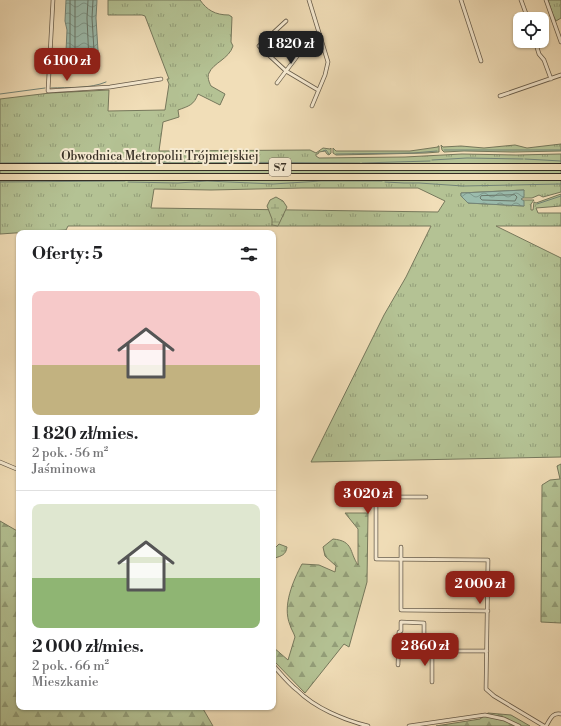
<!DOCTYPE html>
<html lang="pl">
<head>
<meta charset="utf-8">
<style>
  :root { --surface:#fff; --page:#f2f2f2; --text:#202124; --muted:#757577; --line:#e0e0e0; --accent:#8f2418 }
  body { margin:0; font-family:"Libre Bodoni",serif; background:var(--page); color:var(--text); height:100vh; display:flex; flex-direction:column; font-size:15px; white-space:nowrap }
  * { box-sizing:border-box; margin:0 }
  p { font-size:13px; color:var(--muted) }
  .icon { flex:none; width:22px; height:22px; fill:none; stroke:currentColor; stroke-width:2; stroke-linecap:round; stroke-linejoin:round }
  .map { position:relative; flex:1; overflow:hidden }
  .details { position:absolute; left:16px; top:230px; width:260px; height:480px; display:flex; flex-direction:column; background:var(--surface); border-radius:8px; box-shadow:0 1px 3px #0004 }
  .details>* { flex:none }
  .fabs { position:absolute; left:513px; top:12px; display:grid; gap:8px }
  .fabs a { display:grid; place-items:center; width:36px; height:36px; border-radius:8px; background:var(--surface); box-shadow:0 1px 3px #0004; font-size:20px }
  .price { position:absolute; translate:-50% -34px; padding:0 9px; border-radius:8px; background:var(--accent); color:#fff; font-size:13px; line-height:26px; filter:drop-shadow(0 1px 2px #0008) }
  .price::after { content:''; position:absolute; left:50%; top:24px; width:12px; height:9px; margin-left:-6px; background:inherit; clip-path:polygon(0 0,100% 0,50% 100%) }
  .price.selected { background:#222; color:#fff }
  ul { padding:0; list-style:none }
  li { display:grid; align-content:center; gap:8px; height:212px; padding:0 16px }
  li+li { border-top:1px solid var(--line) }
  li span { display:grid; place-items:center; height:124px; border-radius:8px; color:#555 }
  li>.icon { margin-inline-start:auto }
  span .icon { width:72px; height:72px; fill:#fffc; stroke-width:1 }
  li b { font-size:17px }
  h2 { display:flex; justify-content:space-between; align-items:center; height:48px; padding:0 16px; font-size:17px }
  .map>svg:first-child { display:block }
  .grass { fill:url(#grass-tufts); stroke:#76785c; fill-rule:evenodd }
  .forest { fill:url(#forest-firs); stroke:#76785c }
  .wetland { fill:url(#wetland-marsh); stroke:#76785c }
  .water { fill:url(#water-waves); stroke:#738477 }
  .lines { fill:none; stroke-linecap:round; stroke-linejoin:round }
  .shore { stroke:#697669; stroke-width:1 }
  .stream { stroke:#738477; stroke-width:1 }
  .street-casing { stroke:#665b4a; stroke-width:4.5 }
  .highway-casing { stroke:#372f25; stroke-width:8 }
  .street { stroke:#f6ead1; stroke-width:3 }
  .highway { stroke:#f1deb8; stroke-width:6 }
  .labels { text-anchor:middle; stroke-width:4; stroke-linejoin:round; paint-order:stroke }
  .shield { fill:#f6ead1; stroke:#706759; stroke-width:1 }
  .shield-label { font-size:11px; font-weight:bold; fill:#372f25 }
  .street-label { font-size:12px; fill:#372f25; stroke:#f6ead1 }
</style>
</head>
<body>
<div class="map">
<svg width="561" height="726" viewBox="0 0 561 726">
  <defs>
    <pattern id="grass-tufts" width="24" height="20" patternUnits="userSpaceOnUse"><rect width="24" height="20" fill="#b4c294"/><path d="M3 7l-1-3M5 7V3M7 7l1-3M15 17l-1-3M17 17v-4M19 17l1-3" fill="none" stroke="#939e79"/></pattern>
    <pattern id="forest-firs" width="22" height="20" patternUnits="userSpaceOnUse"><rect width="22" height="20" fill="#b4c294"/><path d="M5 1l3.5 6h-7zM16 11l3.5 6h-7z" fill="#939e79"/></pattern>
    <pattern id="wetland-marsh" width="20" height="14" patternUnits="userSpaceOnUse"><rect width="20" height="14" fill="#b4c294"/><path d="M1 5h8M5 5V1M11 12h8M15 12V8" fill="none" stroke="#939e79"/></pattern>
    <pattern id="water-waves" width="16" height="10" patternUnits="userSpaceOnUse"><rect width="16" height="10" fill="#9bbcad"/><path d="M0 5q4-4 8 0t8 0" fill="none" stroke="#7f998d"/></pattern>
  </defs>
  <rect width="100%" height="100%" fill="#f1deb8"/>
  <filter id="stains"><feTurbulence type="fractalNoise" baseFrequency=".005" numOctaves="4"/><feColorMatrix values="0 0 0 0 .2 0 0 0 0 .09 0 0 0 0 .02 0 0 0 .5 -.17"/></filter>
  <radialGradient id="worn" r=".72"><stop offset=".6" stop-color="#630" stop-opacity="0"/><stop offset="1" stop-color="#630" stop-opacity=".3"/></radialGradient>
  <!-- grass -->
  <path class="grass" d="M108 0H200C207 10 215 15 229 15L232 17 231 42 233 46C229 59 213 63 209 73 207 77 209 82 211 86L225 94 220 105 198 94C194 105 189 106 178 110L179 117 163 122 159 151 310 150 316 153 323 148 330 149 331 148V153L329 155 327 154 325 151 319 152 318 154H316V156L319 158 405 157 462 154 516 155 561 154V165H0V99L50 93 109 90 108 111 165 110 169 84 167 79H169L145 16 142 15H108Z
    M548 0H561V18L556 21 553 15Z
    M561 144V151L513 152 464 151 444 152 442 150 441 145 443 147 461 146 484 148 515 145 527 148Z
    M438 146H439V152L426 153 336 155 333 153V148L336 151H410L438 147Z
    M0 170H561V175L0 176Z
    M157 180H561V192L543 197 539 195 532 198H521L524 190 461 193V196L468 203 524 206 521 200H534L531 204V210H533L534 202 536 203 561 194V206L536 208 538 213H561V226H496L561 258V457L311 462 384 315 406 277 431 226H68L66 230 46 231V233H44V231L0 234V181ZM302 188H418L445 201 438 212 151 208 154 189 211 190Z"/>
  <!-- forest -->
  <path class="forest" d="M561 464V623L541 622 542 485 550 480 560 479 557 466Z
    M345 513H368L367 582 349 647 344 644 305 693 273 660V647L288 660 295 637C294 633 291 629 290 625 282 606 293 581 302 564L319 565 335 572 336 566 325 556 323 547 333 539C354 541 349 552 358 565V529Z
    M0 521 19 532V707H202L213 726H0Z
    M488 713 511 715 530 726H436L480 719Z"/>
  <!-- wetland -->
  <path class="wetland" d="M276 197 283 201 287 207 278 226 272 225V219L267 206 270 200Z
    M279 544 287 547C286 555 281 556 275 558L274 549Z"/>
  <!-- water -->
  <path class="water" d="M66 0H97L96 18 99 67 95 72 65 73 67 30 65 21Z
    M524 190V197L521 199 524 201V206L468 203 461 196V193Z"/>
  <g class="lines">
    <!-- shore -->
    <path class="shore" d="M70 0V67L72 69 93 68 95 67 92 18 93 0
      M75 0V62L77 64 88 63 89 62 87 18 88 0
      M515 195 517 197 515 201 482 200 480 198 481 196Z"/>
    <!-- stream -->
    <path class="stream" d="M51 88C68 87 90 89 106 82
      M0 94 45 88
      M444 150H561
      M323 151 326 150 329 154
      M336 154 413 153 437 151
      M525 159 561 161
      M432 160 467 158 523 159
      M195 162 360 163
      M0 163 193 162
      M362 163 430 161
      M0 182 125 181
      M128 182 178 183 207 181 273 184 321 181H382
      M385 182 404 183H419L463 186 561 184
      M537 204 561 196"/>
    <defs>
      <path id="street" d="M53 0 48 91 110 87 161 79
        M309 0 328 62 325 75 312 106
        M461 0 481 61
        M521 0 528 19
        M546 0 561 42
        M286 21 259 46 286 71 318 90
        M535 41 539 54 544 60 551 79
        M277 83 310 39 319 33
        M500 96 561 75
        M0 462 19 470
        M352 487H376V559L488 560 486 689 494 696 544 726
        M376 497H426
        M401 547V610L488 611
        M399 651H487
        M432 651V682
        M273 665C281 674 288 683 297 690 315 708 344 720 368 726
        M398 665 399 632 401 631V622L424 623V635
        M409 726 485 715 504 719 519 726
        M546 726C550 720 552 712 561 714"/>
      <path id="highway" d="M0 167H561
        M0 177H561"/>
    </defs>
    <!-- street casing -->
    <use href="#street" class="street-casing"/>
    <!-- highway casing -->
    <use href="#highway" class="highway-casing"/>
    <!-- street -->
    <use href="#street" class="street"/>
    <!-- highway -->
    <use href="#highway" class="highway"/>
  </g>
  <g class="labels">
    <!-- shield labels -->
    <rect class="shield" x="269" y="158" width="22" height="18" rx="3"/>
    <g class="shield-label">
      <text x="280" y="171">S7</text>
    </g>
    <!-- street labels -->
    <g class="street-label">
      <text x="160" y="160">Obwodnica Metropolii Trójmiejskiej</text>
    </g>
  </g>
  <rect width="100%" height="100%" filter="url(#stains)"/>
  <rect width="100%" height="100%" fill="url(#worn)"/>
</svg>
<div class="fabs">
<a><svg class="icon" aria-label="locate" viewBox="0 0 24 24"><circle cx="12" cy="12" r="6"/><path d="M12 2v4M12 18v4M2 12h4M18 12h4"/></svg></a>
</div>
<b class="price selected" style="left:291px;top:65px">1 820 zł</b>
<b class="price" style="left:67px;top:82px">6 100 zł</b>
<b class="price" style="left:368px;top:515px">3 020 zł</b>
<b class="price" style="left:480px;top:605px">2 000 zł</b>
<b class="price" style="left:425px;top:667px">2 860 zł</b>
<section class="details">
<h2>Oferty: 5<svg class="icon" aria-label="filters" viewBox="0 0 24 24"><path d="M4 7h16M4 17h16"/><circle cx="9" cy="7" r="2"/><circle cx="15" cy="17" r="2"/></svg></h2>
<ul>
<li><span style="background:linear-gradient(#f6c9c9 60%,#c2b280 0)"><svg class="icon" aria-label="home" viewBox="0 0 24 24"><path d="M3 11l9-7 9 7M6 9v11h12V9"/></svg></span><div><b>1 820 zł/mies.</b><p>2 pok. · 56 m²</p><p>Jaśminowa</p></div></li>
<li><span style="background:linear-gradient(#dfe7d0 60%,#8fb573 0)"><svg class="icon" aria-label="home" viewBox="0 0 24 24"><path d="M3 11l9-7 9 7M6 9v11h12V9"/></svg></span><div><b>2 000 zł/mies.</b><p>2 pok. · 66 m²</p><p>Mieszkanie</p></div></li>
</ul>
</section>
</div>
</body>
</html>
